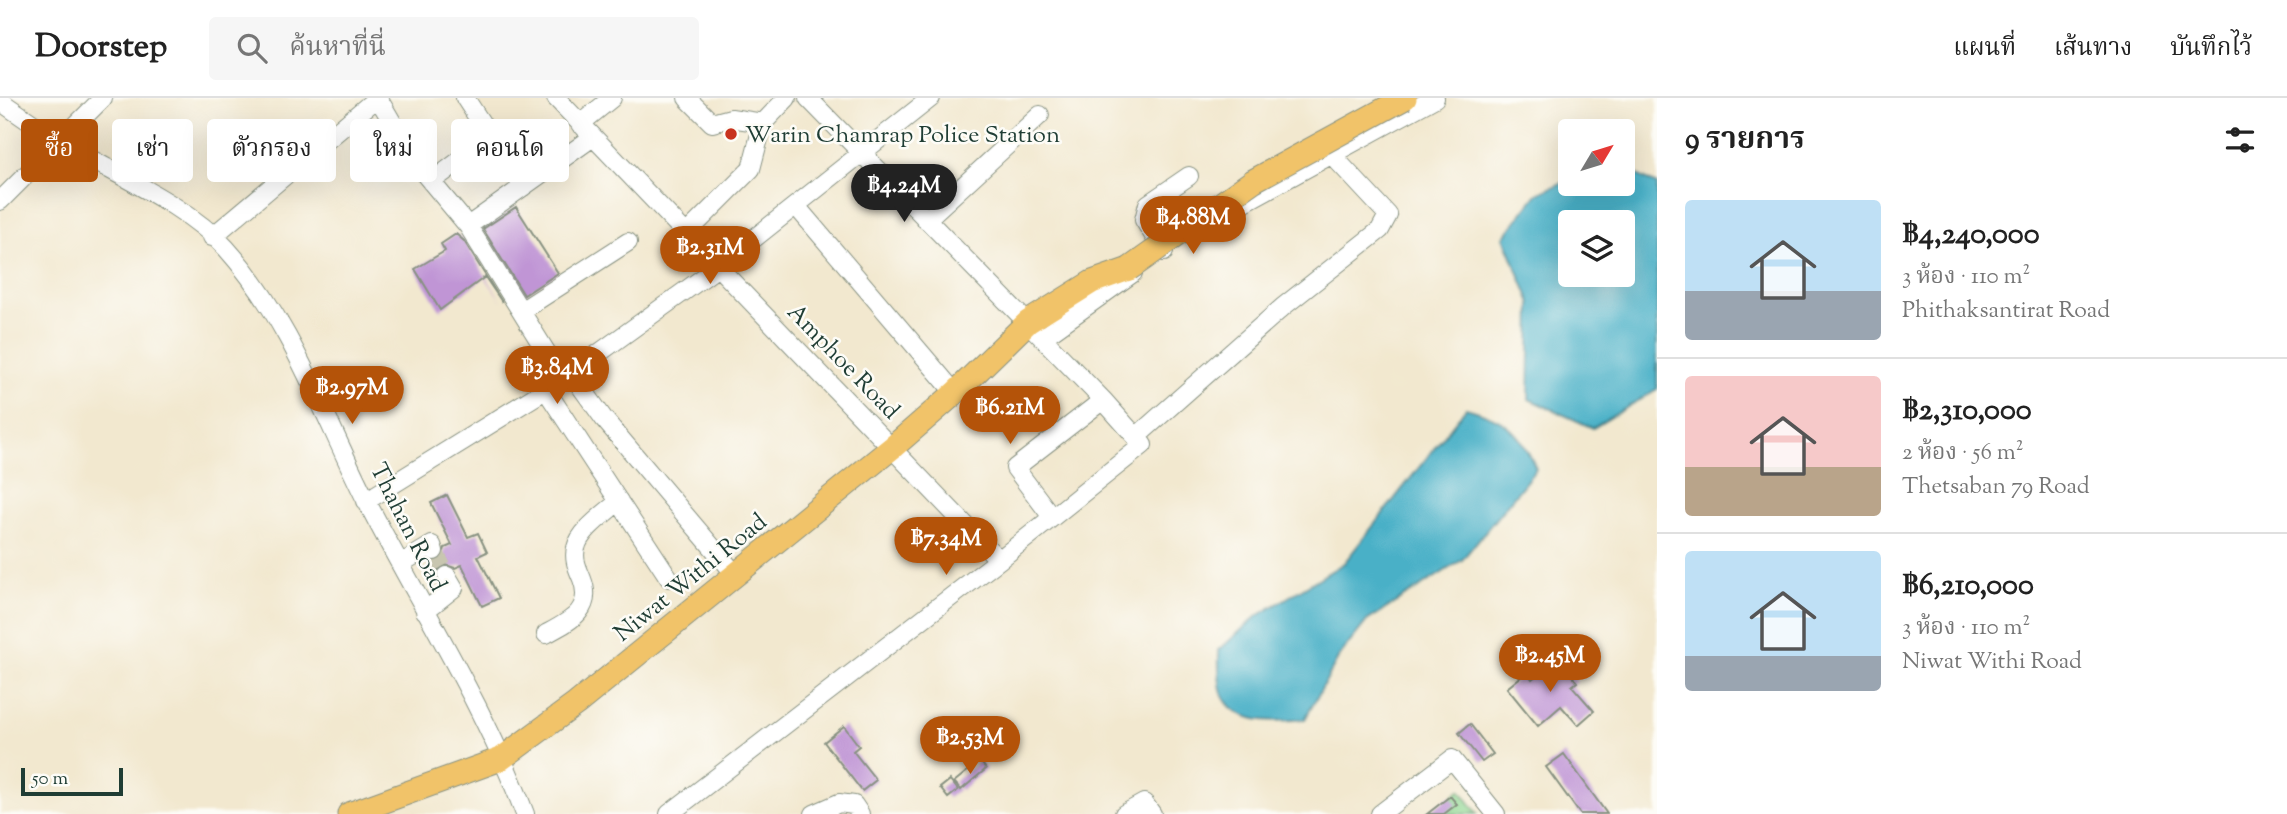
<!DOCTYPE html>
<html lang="th">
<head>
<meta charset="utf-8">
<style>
  :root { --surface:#fff; --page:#f6f6f6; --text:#222; --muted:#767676; --line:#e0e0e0; --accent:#b45309 }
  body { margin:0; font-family:"Sorts Mill Goudy","Noto Serif Thai",serif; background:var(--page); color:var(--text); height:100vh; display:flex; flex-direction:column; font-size:26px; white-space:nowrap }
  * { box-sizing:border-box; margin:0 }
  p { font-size:23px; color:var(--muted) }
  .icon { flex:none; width:38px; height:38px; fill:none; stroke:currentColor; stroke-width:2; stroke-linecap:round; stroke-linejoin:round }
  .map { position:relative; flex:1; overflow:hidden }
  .details { display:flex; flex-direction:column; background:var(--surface); width:630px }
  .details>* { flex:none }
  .banner { position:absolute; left:21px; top:21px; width:665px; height:63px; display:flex; gap:14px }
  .needle { width:46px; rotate:52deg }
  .controls { position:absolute; left:1558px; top:21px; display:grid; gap:14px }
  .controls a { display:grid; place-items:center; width:77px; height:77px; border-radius:7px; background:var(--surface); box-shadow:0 7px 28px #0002; font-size:35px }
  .scale { position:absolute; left:21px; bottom:18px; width:102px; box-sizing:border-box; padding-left:7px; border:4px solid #1f3d34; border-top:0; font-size:19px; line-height:24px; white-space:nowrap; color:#1f3d34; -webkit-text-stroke:5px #fdfcf7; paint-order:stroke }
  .price { position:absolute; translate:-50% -60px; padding:0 16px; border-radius:24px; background:var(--accent); color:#fff; font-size:23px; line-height:46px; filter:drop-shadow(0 2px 4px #0008) }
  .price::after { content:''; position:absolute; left:50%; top:42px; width:21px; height:16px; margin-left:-10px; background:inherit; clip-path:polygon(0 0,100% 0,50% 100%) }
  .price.selected { background:#222; color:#fff }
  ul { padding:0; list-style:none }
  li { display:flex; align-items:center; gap:21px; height:175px; padding:0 28px }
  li+li { border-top:2px solid var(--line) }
  li span { display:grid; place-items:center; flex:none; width:196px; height:140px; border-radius:7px; color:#555 }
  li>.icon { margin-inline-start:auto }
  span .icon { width:84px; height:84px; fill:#fffc; stroke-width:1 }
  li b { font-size:30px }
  h2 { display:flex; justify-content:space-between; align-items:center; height:84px; padding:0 28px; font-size:30px }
  .chip { padding:0 24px; border-radius:7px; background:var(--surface); box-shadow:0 7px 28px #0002; font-size:24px; line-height:63px }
  .chip.selected { background:var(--accent); color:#fff }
  header { display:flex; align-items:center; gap:42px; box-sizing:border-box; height:98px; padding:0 35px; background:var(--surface); border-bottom:2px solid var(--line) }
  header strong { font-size:33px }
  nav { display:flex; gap:38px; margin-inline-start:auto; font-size:24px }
  .search { width:490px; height:63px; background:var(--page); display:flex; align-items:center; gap:18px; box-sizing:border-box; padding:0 24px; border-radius:7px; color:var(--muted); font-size:26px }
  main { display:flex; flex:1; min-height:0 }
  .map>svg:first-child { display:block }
  .green { fill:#8dd58f; stroke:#568962; stroke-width:2 }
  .water { fill:#48b0c7; stroke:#34767e; stroke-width:2; fill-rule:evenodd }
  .building { fill:#c095d5 }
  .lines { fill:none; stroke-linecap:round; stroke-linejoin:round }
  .minor-tunnel { stroke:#c8c6b0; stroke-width:18; stroke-dasharray:18 9; stroke-linecap:butt }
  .minor-casing { stroke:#889282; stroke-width:20 }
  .major-casing { stroke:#889282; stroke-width:25 }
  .minor { stroke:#fff; stroke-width:18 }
  .major { stroke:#f1c369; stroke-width:23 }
  .major-bridge-casing { stroke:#889282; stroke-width:25; stroke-linecap:butt }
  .major-bridge { stroke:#f1c369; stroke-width:23 }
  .poi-dot { fill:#c8321e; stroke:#fdfcf7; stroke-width:2.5 }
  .labels { text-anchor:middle; stroke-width:5; stroke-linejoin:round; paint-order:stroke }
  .poi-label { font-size:24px; fill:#1f3d34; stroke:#fdfcf7; text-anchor:start }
  .street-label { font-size:24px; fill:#1f3d34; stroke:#fdfcf7 }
</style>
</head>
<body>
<header>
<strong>Doorstep</strong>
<div class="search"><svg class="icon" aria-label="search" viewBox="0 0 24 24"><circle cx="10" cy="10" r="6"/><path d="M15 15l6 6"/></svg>ค้นหาที่นี่</div>
<nav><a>แผนที่</a><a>เส้นทาง</a><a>บันทึกไว้</a></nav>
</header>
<main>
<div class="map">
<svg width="1657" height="716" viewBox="0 0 1657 716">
  <rect width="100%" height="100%" fill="#fdfcf7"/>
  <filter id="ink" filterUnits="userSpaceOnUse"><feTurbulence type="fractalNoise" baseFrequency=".0143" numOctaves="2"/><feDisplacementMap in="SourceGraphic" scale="14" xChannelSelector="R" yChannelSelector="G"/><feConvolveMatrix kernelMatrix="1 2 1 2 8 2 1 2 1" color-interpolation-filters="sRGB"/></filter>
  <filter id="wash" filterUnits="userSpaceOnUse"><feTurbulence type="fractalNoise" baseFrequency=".00686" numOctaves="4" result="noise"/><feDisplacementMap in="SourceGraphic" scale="28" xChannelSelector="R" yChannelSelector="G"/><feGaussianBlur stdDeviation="1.57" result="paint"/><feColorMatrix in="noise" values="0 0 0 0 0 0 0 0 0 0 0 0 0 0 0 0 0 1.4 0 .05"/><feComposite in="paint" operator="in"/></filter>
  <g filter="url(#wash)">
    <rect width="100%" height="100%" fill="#f2e8cf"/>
    <!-- green -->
    <path class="green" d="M1460 692 1478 716H1430Z"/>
    <!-- water -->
    <path class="water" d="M1622 69 1657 87V291L1593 330 1529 301 1531 205 1504 139 1537 96 1570 81V86H1622ZM1570 124H1622V177H1570Z
      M1466 310C1506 321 1520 333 1536 371L1462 462 1367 523 1340 557 1305 621C1276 624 1230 628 1221 591 1218 579 1219 564 1219 552L1256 519 1344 465Z"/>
    <g id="blocks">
      <!-- building -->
      <path class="building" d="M516 109 558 175 524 197 483 131Z
        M456 136 464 143 502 204 485 179 440 212 415 171 445 153 441 146Z
        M447 397 468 439 478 435 487 454 478 458 499 500 482 508 462 467 455 470 446 467 437 473 433 464 442 461 445 450 452 447 431 405Z
        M1558 560 1577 584 1572 588 1594 613 1578 627 1561 608 1538 628 1507 590 1527 574 1532 581Z
        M1470 626 1493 656 1482 664 1459 635Z
        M844 628 859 648 853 653 876 682 862 693 824 644Z
        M1564 656 1607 716H1580L1546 669Z
        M980 663 986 671 961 692 954 684Z
        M950 682 958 692 948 700 940 690Z
        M1450 698 1457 706 1444 716H1427Z"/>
    </g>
  </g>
  <g filter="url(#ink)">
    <use href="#blocks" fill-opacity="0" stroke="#889282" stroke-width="2"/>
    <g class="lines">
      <!-- minor-tunnel -->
      <path class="minor-tunnel" d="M434 453 447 478"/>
      <defs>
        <path id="minor" d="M378 0 418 68 468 128
          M465 0 523 89
          M556 0 999 462
          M687 0 712 25 731 20 763 25
          M0 3C26 21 52 40 80 55 127 82 189 110 226 150 291 222 324 319 367 404 420 507 484 607 525 716
          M580 26 612 0
          M431 84 490 40
          M0 103 103 0
          M796 108 955 295
          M1221 117 1435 0
          M926 122 1040 17
          M686 136 751 71 763 25 787 0
          M212 139 377 0
          M1164 154 1144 122 1148 106 1189 78
          M521 213 628 144
          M1042 240 1133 175
          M571 275 604 321 735 476
          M563 281 468 128 593 39
          M546 292 669 480
          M1136 339 1284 208 1380 132 1388 117 1332 57
          M366 403 563 281 718 169 931 0
          M1052 419 1015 370 1103 302
          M400 466 432 447 434 453
          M425 513 454 490 447 478
          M546 536C570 523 594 512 582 481 578 471 573 462 576 450 580 432 606 415 619 403
          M669 716 999 462 1143 347 1103 302 808 0
          M814 716 839 705 854 707 860 716
          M1124 716 1144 705 1152 716
          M1380 716 1452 661 1496 716"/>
        <path id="major" d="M349 716 501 661 576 606 893 349 955 295 1028 224 1092 184 1129 171"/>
      </defs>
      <!-- minor casing -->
      <use href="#minor" class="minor-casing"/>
      <!-- major casing -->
      <use href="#major" class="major-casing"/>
      <!-- minor -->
      <use href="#minor" class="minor"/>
      <!-- major -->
      <use href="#major" class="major"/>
      <defs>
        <path id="major-bridge" d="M1129 171 1253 83 1405 0"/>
      </defs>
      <!-- major-bridge casing -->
      <use href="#major-bridge" class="major-bridge-casing"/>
      <!-- major-bridge -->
      <use href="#major-bridge" class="major-bridge"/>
    </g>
  </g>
  <!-- markers -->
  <circle class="poi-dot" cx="731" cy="36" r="7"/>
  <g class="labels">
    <!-- poi labels -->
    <g class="poi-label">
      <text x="745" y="44">Warin Chamrap Police Station</text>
    </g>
    <!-- street labels -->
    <g class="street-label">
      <text transform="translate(844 263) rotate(46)" y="8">Amphoe Road</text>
      <text transform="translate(409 429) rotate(63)" y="8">Thahan Road</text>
      <text transform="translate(690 479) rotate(-39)" y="8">Niwat Withi Road</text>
    </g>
  </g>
</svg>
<div class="controls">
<a><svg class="needle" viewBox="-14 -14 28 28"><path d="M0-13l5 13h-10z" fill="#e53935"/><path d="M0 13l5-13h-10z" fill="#767676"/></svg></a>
<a><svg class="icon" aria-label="layers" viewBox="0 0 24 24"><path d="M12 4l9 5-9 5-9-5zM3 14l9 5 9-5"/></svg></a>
</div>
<div class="scale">50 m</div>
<b class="price selected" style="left:904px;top:126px">฿4.24M</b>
<b class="price" style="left:1193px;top:158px">฿4.88M</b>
<b class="price" style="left:710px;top:188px">฿2.31M</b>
<b class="price" style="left:557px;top:308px">฿3.84M</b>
<b class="price" style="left:352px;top:328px">฿2.97M</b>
<b class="price" style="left:1010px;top:348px">฿6.21M</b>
<b class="price" style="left:946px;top:479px">฿7.34M</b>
<b class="price" style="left:1550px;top:596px">฿2.45M</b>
<b class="price" style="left:970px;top:678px">฿2.53M</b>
<div class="banner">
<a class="chip selected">ซื้อ</a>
<a class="chip">เช่า</a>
<a class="chip">ตัวกรอง</a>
<a class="chip">ใหม่</a>
<a class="chip">คอนโด</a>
</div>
</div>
<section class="details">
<h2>9 รายการ<svg class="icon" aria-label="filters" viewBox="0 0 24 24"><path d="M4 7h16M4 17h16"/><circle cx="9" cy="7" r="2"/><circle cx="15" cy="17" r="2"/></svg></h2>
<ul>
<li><span style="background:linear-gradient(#bfe0f5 65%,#9aa5b1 0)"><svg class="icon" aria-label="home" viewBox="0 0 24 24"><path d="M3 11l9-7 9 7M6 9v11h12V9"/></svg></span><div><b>฿4,240,000</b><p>3 ห้อง · 110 m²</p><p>Phithaksantirat Road</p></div></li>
<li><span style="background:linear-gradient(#f6c9c9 65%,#b9a48a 0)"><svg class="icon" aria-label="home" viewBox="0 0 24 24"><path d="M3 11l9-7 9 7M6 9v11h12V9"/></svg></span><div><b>฿2,310,000</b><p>2 ห้อง · 56 m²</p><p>Thetsaban 79 Road</p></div></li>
<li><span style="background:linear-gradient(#bfe0f5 75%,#9aa5b1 0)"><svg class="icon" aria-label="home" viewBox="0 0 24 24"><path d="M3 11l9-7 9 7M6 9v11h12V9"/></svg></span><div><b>฿6,210,000</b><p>3 ห้อง · 110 m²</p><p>Niwat Withi Road</p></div></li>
</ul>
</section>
</main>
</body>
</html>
